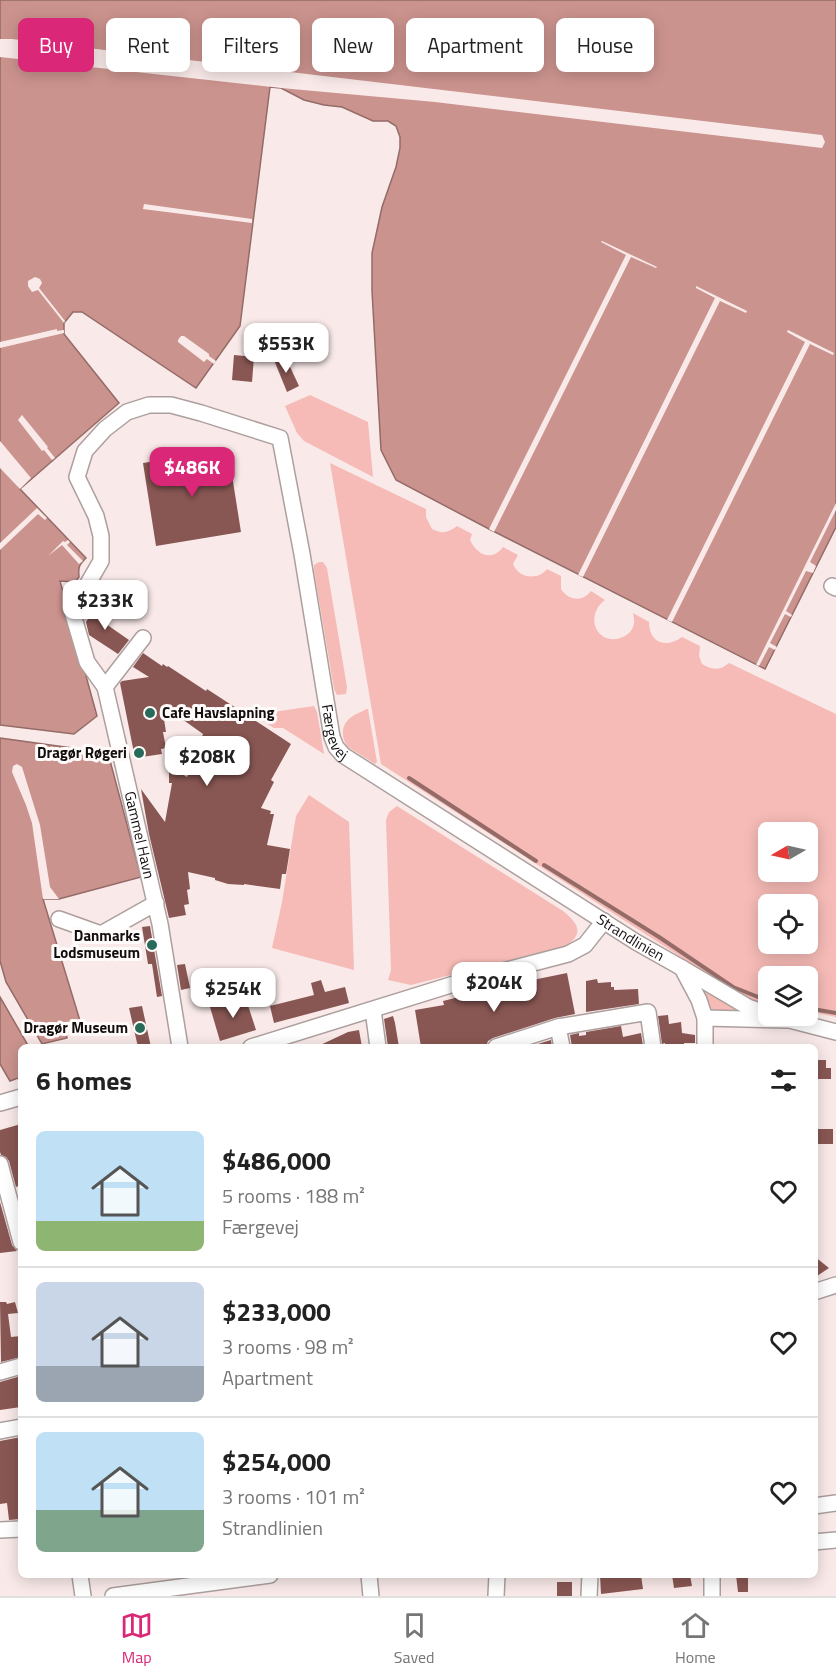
<!DOCTYPE html>
<html lang="en">
<head>
<meta charset="utf-8">
<style>
  :root { --surface:#fff; --page:#f2f2f2; --text:#222; --muted:#767676; --line:#e0e0e0; --accent:#db2777 }
  body { margin:0; font-family:"Titillium Web",sans-serif; background:var(--page); color:var(--text); height:100vh; display:flex; flex-direction:column; font-size:22px; white-space:nowrap }
  * { box-sizing:border-box; margin:0 }
  p { font-size:20px; color:var(--muted) }
  .icon { flex:none; width:33px; height:33px; fill:none; stroke:currentColor; stroke-width:2; stroke-linecap:round; stroke-linejoin:round }
  .map { position:relative; flex:1; overflow:hidden }
  .details { position:absolute; left:18px; top:1044px; width:800px; height:534px; display:flex; flex-direction:column; background:var(--surface); border-radius:9px; box-shadow:0 3px 15px #0003 }
  .details>* { flex:none }
  .hud { position:absolute; left:18px; top:18px; width:801px; height:54px; display:flex; gap:12px }
  .needle { width:39px; rotate:261deg }
  .controls { position:absolute; left:758px; top:822px; display:grid; gap:12px }
  .controls a { display:grid; place-items:center; width:60px; height:60px; border-radius:9px; background:var(--surface); box-shadow:0 3px 15px #0003; font-size:30px }
  .price { position:absolute; translate:-50% -51px; padding:0 14px; border-radius:12px; background:#fff; color:#222; font-size:20px; line-height:39px; filter:drop-shadow(0 2px 3px #0008) }
  .price::after { content:''; position:absolute; left:50%; top:36px; width:18px; height:14px; margin-left:-9px; background:inherit; clip-path:polygon(0 0,100% 0,50% 100%) }
  .price.selected { background:var(--accent); color:#fff }
  ul { padding:0; list-style:none }
  li { display:flex; align-items:center; gap:18px; height:150px; padding:0 18px }
  li+li { border-top:2px solid var(--line) }
  li span { display:grid; place-items:center; flex:none; width:168px; height:120px; border-radius:9px; color:#555 }
  li>.icon { margin-inline-start:auto }
  span .icon { width:72px; height:72px; fill:#fffc; stroke-width:1 }
  li b { font-size:26px }
  h2 { display:flex; justify-content:space-between; align-items:center; height:72px; padding:0 18px; font-size:26px }
  .pill { padding:0 21px; border-radius:9px; background:var(--surface); box-shadow:0 3px 15px #0003; font-size:21px; line-height:54px }
  .pill.selected { background:var(--accent); color:#fff }
  .menu { display:flex; justify-content:space-around; align-items:center; height:84px; border-top:2px solid var(--line); background:var(--surface); font-size:16px; color:var(--muted) }
  .menu a { display:grid; justify-items:center; gap:3px }
  .menu .selected { color:var(--accent) }
  .map>svg:first-child { display:block }
  .green { fill:#f6bbb6; fill-rule:evenodd }
  .water { fill:#cb938e; stroke:#946b67; stroke-width:1.5 }
  .pier { fill:#f9eae9 }
  .lines { fill:none; stroke-linecap:round; stroke-linejoin:round }
  .stream { stroke:#946b67; stroke-width:4 }
  .building { fill:#895753 }
  .minor-casing { stroke:#ac9f9d; stroke-width:18 }
  .minor { stroke:#fff; stroke-width:15 }
  .poi-dot { fill:#296b5b; stroke:#fefbfa; stroke-width:2 }
  .labels { text-anchor:middle; stroke-width:6; stroke-linejoin:round; paint-order:stroke }
  .poi-label { font-size:15px; font-weight:bold; fill:#120e0d; stroke:#fefbfa; text-anchor:end }
  .street-label { font-size:15px; fill:#120e0d; stroke:#fefbfa }
</style>
</head>
<body>
<div class="map">
<svg width="836" height="1596" viewBox="0 0 836 1596">
  <rect width="100%" height="100%" fill="#f9eae9"/>
  <!-- green -->
  <path class="green" d="M310 395 368 422 373 477 304 441 297 433 285 406Z
    M330 463 426 509V517L432 529C442 534 448 533 457 526L472 534 470 540C477 555 492 562 503 547L518 555 513 564C518 578 538 581 547 569L561 576V589C568 600 582 603 591 591L605 600C593 608 589 628 604 637 613 642 629 638 633 627 635 623 634 617 633 613L649 622C649 643 666 649 682 637L700 646 699 656 702 664C712 670 720 671 729 663L836 714V1017L807 1011V976H768V1004L756 1002 734 991 381 764ZM768 832H807V872H768ZM768 904H807V944H768Z
    M319 562H323L327 568 347 687 346 694 337 695 334 689 314 571V565Z
    M314 706 317 712 324 754 283 728H274L253 715Z
    M366 709H368L377 762 375 764 348 747C340 737 341 723 353 716 357 713 362 712 366 709Z
    M309 795 349 822 354 970 272 948 282 902 296 816Z
    M397 806 563 911C578 923 585 934 565 946L411 985 388 980 391 970 386 820 389 812Z
    M700 986 750 1013 712 1014 709 1003Z"/>
  <!-- water -->
  <path class="water" d="M0 0H836V527L765 669 489 529 396 480 381 450 372 291V253L382 207 396 167 400 148V137L396 126 388 121H373L342 107 324 105 304 100 281 88 270 87 240 326 196 388 82 312H73L64 323V334L119 403 20 489 86 558C79 565 78 567 79 577L75 582 60 581 97 716 74 734 0 725Z
    M0 738 108 753 141 877 59 899H43L81 1024 65 1028 67 1038 42 1044 6 982 0 961Z
    M0 997 29 1047H21V1077L10 1081 0 1064Z"/>
  <!-- pier -->
  <path class="pier" d="M0 39H12L822 135 825 142 822 148 435 102 281 88 0 57Z
    M144 204 252 219V223L143 209Z
    M602 241 657 267 656 268 631 257 494 532 489 529 626 255 601 242Z
    M35 277 40 279 42 283 39 288 65 321 64 323 38 290 32 292 28 286V281Z
    M696 286 747 311 746 313 720 301 583 577 578 575 715 298 696 288Z
    M57 329V331L64 330V333L0 348V342Z
    M788 330 834 353 833 355 810 344 672 622 667 620 805 342 787 332Z
    M181 336H184L209 354V356L216 361 214 364 207 359 204 362 178 342V340Z
    M22 415 48 447 47 448 55 458 52 460 44 450 42 451 18 420Z
    M0 441 31 478 20 489 0 468Z
    M836 503V510L810 562 816 566 813 573 806 571 786 611 792 615 791 617 785 614 770 643 777 647 775 650 769 647 759 666 756 665Z
    M37 508 47 518 45 520 38 514 0 550V543Z
    M68 540 70 542 67 545 83 561 79 564 62 545 48 556 63 541 65 542Z
    M17 764 22 767 40 825 50 887 59 899H43L32 823 26 805 12 772 13 766Z"/>
  <g class="lines">
    <!-- stream -->
    <path class="stream" d="M409 778 536 861
      M544 865 659 937 733 987 768 1001
      M807 1008 836 1013"/>
  </g>
  <!-- building -->
  <path class="building" d="M234 355 254 357 252 382 232 380Z
    M285 356 299 386 287 392 274 360Z
    M228 450 241 532 156 546 143 463Z
    M96 607 111 617 106 624 129 640 118 654 89 635 86 622Z
    M143 653 162 666 163 664 167 667 168 666 206 691 207 689 291 744 271 780 274 782 261 808 271 811 270 814H274L267 845 290 849 286 874H282L280 889 244 884V885L228 884 215 880V878L188 872 190 889 187 890 189 904 184 905 186 915 169 918 149 834 141 789 165 822 172 783H169V767L187 777 199 755 196 753 203 734 182 719 162 706 166 732H163L166 748 161 749 162 754 135 758 120 683 122 681 149 677 133 667Z
    M150 926 162 996 157 997 152 964H148L142 927Z
    M185 964 190 988 181 990 177 965Z
    M567 973 575 1014 555 1018 493 1038 488 1041 486 1047H421L415 1010 444 1005 443 1001 463 996 462 994 499 985 500 986 517 982 518 983Z
    M597 979 598 983 611 982V987H614V990L638 989 639 1004 586 1012V981Z
    M321 980 325 992 345 987 349 1003 274 1023 270 1006 314 995 311 983Z
    M245 996 256 1030 220 1041 210 1007Z
    M142 1006 151 1047H138L129 1008Z
    M668 1015 669 1024 681 1022 682 1033 695 1035V1043H684V1047H665V1043L662 1044 658 1016Z
    M393 1016 395 1023 399 1047H388L384 1019Z
    M621 1026 623 1037 641 1033 643 1046 572 1047 570 1035 579 1033V1036L586 1035V1032Z
    M359 1030 362 1047H316L348 1032Z
    M551 1040 552 1047H528Z
    M814 1060H826V1068H831V1079H814Z
    M21 1124V1185L16 1187 9 1161 6 1157 1 1155 0 1152V1130Z
    M814 1129H833V1144H814Z
    M0 1202 12 1245 17 1251 0 1253Z
    M814 1256 829 1268 814 1278Z
    M0 1302H6L7 1304 15 1302 18 1313 8 1314 11 1337 21 1336V1357L1 1362Z
    M21 1376V1407L0 1410V1382Z
    M21 1437V1519L9 1520 7 1503 0 1504V1441Z
    M600 1575H641L643 1589 601 1594Z
    M672 1575H690L692 1586 674 1588Z
    M736 1575H748V1592H738Z
    M557 1582H572V1596H557Z"/>
  <g class="lines">
    <defs>
      <g id="minor">
        <path d="M832 586 836 588"/>
        <path id="s1" d="M143 638 105 687 160 924 180 1047"/>
        <path id="s2" d="M105 687 87 662 72 611 101 561V536L96 516 77 477 85 451 105 429 127 412 149 405H171L201 413 280 438 302 554 332 737 336 747 343 755 636 942 682 968 748 1007 768 1014"/>
        <path d="M59 919 101 934 156 903"/>
        <path d="M682 968 699 1000 705 1018V1047"/>
        <path d="M373 1010 378 1047"/>
        <path d="M778 1017 836 1032"/>
        <path d="M705 1018 787 1020"/>
        <path d="M558 1027 562 1047"/>
        <path d="M251 1047 457 983 568 954 585 945 604 921"/>
        <path d="M496 1047 558 1027 648 1012 653 1047"/>
        <path d="M0 1103 21 1097"/>
        <path d="M0 1164 21 1242"/>
        <path d="M814 1292 836 1285"/>
        <path d="M0 1372 21 1366"/>
        <path d="M0 1431 21 1427"/>
        <path d="M814 1506 836 1503"/>
        <path d="M0 1530 21 1529"/>
        <path d="M814 1542 836 1540"/>
        <path d="M80 1575 83 1596"/>
        <path d="M369 1575 371 1596"/>
        <path d="M712 1575V1596"/>
        <path d="M113 1596 270 1575"/>
        <path d="M496 1596 497 1575"/>
        <path d="M589 1596 590 1575"/>
      </g>
    </defs>
    <!-- minor casing -->
    <use href="#minor" class="minor-casing"/>
    <!-- minor -->
    <use href="#minor" class="minor"/>
  </g>
  <!-- markers -->
  <g class="poi-dot">
    <circle cx="150" cy="713" r="6"/>
    <circle cx="139" cy="753" r="6"/>
    <circle cx="152" cy="945" r="6"/>
    <circle cx="140" cy="1028" r="6"/>
  </g>
  <g class="labels">
    <!-- poi labels -->
    <g class="poi-label">
      <text x="162" y="718" text-anchor="start">Cafe Havslapning</text>
      <text x="127" y="758">Dragør Røgeri</text>
      <text x="140" y="941">Danmarks<tspan x="140" dy="17">Lodsmuseum</tspan></text>
      <text x="128" y="1033">Dragør Museum</text>
    </g>
    <!-- street labels -->
    <g class="street-label">
      <text dy="5" stroke="none"><textPath href="#s2" startOffset="774">Færgevej</textPath></text>
      <text dy="5" stroke="none"><textPath href="#s1" startOffset="214">Gammel Havn</textPath></text>
      <text dy="5" stroke="none"><textPath href="#s2" startOffset="1140">Strandlinien</textPath></text>
    </g>
  </g>
</svg>
<div class="controls">
<a><svg class="needle" viewBox="-14 -14 28 28"><path d="M0-13l5 13h-10z" fill="#e53935"/><path d="M0 13l5-13h-10z" fill="#767676"/></svg></a>
<a><svg class="icon" aria-label="locate" viewBox="0 0 24 24"><circle cx="12" cy="12" r="6"/><path d="M12 2v4M12 18v4M2 12h4M18 12h4"/></svg></a>
<a><svg class="icon" aria-label="layers" viewBox="0 0 24 24"><path d="M12 4l9 5-9 5-9-5zM3 14l9 5 9-5"/></svg></a>
</div>
<b class="price" style="left:286px;top:374px">$553K</b>
<b class="price selected" style="left:192px;top:498px">$486K</b>
<b class="price" style="left:105px;top:631px">$233K</b>
<b class="price" style="left:207px;top:787px">$208K</b>
<b class="price" style="left:494px;top:1013px">$204K</b>
<b class="price" style="left:233px;top:1019px">$254K</b>
<div class="hud">
<a class="pill selected">Buy</a>
<a class="pill">Rent</a>
<a class="pill">Filters</a>
<a class="pill">New</a>
<a class="pill">Apartment</a>
<a class="pill">House</a>
</div>
<section class="details">
<h2>6 homes<svg class="icon" aria-label="filters" viewBox="0 0 24 24"><path d="M4 7h16M4 17h16"/><circle cx="9" cy="7" r="2"/><circle cx="15" cy="17" r="2"/></svg></h2>
<ul>
<li><span style="background:linear-gradient(#bfe0f5 75%,#8fb573 0)"><svg class="icon" aria-label="home" viewBox="0 0 24 24"><path d="M3 11l9-7 9 7M6 9v11h12V9"/></svg></span><div><b>$486,000</b><p>5 rooms · 188 m²</p><p>Færgevej</p></div><svg class="icon" aria-label="heart" viewBox="0 0 24 24"><path d="M12 20l-8-8c-3-5 5-10 8-4 3-6 11-1 8 4z"/></svg></li>
<li><span style="background:linear-gradient(#c9d6e8 70%,#9aa5b1 0)"><svg class="icon" aria-label="home" viewBox="0 0 24 24"><path d="M3 11l9-7 9 7M6 9v11h12V9"/></svg></span><div><b>$233,000</b><p>3 rooms · 98 m²</p><p>Apartment</p></div><svg class="icon" aria-label="heart" viewBox="0 0 24 24"><path d="M12 20l-8-8c-3-5 5-10 8-4 3-6 11-1 8 4z"/></svg></li>
<li><span style="background:linear-gradient(#bfe0f5 65%,#7fa58c 0)"><svg class="icon" aria-label="home" viewBox="0 0 24 24"><path d="M3 11l9-7 9 7M6 9v11h12V9"/></svg></span><div><b>$254,000</b><p>3 rooms · 101 m²</p><p>Strandlinien</p></div><svg class="icon" aria-label="heart" viewBox="0 0 24 24"><path d="M12 20l-8-8c-3-5 5-10 8-4 3-6 11-1 8 4z"/></svg></li>
</ul>
</section>
</div>
<nav class="menu">
<a class="selected"><svg class="icon" aria-label="map" viewBox="0 0 24 24"><path d="M3 6l6-2 6 2 6-2v14l-6 2-6-2-6 2zM9 4v14M15 6v14"/></svg>Map</a>
<a><svg class="icon" aria-label="saved" viewBox="0 0 24 24"><path d="M7 4h10v16l-5-4-5 4z"/></svg>Saved</a>
<a><svg class="icon" aria-label="home" viewBox="0 0 24 24"><path d="M3 11l9-7 9 7M6 9v11h12V9"/></svg>Home</a>
</nav>
</body>
</html>
